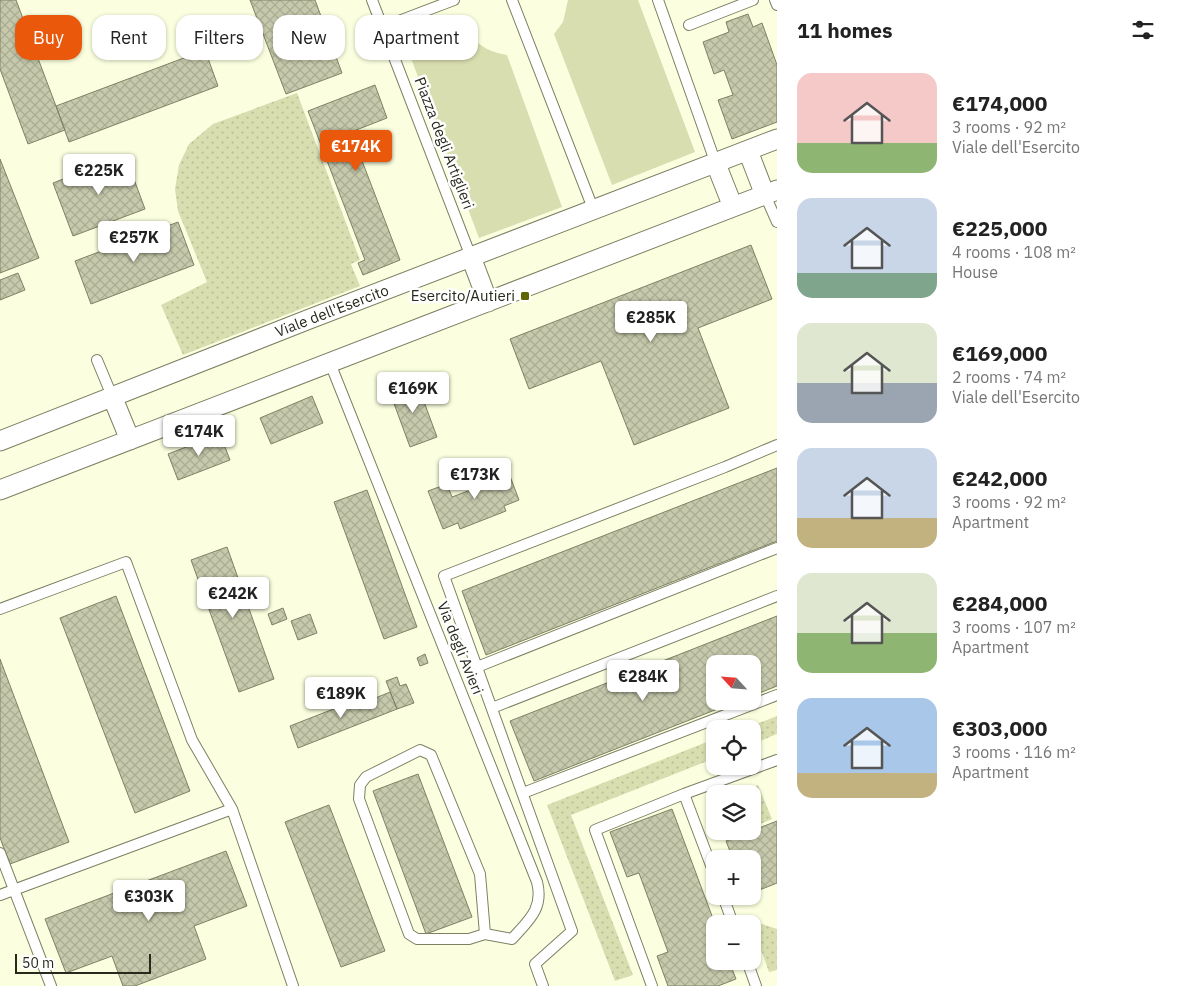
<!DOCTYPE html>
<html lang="en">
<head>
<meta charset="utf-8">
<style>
  :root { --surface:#fff; --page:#f2f2f2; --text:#222; --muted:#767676; --accent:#ea580c }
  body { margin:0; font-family:"IBM Plex Sans",sans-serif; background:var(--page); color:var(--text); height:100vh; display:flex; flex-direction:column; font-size:19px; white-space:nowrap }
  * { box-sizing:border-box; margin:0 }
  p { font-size:16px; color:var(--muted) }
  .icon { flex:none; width:28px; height:28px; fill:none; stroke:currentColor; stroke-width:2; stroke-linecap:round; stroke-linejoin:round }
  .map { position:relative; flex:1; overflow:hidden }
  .panel { display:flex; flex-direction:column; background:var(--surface); width:400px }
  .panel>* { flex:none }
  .top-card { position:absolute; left:15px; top:15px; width:475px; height:45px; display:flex; gap:10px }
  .needle { width:32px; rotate:296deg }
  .fabs { position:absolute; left:706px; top:655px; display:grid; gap:10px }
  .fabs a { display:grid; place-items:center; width:55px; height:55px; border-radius:10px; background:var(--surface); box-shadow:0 1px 4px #0004; font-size:25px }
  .scale { position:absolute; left:15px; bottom:12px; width:136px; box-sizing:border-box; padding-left:5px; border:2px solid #28291d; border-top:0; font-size:14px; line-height:18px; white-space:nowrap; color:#28291d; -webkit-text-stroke:4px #fff; paint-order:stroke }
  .price { position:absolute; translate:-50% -42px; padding:0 11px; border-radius:5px; background:#fff; color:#222; font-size:16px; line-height:32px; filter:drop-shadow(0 1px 2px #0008) }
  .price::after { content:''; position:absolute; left:50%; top:30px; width:15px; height:11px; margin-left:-8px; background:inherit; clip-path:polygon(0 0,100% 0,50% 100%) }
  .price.current { background:var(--accent); color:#fff }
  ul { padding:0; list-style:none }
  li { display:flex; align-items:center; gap:15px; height:125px; padding:0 20px }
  li span { display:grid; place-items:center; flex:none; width:140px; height:100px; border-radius:15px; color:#555 }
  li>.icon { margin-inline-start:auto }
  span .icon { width:60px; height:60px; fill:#fffc; stroke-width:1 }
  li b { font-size:21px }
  h2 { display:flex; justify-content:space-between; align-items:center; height:60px; padding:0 20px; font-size:21px }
  .chip { padding:0 18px; border-radius:15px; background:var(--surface); box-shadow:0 1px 4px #0004; font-size:18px; line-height:45px }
  .chip.current { background:var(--accent); color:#fff }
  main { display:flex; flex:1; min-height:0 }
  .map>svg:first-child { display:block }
  .grass { fill:url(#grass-dots) }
  .park { fill:#d9deb0 }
  .building { fill:url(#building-cross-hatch); stroke:#7f8266 }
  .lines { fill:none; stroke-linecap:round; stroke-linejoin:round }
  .service-casing { stroke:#7d8064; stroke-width:12 }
  .minor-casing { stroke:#7d8064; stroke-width:21 }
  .service { stroke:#fff; stroke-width:10 }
  .minor { stroke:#fff; stroke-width:19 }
  .poi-dot { fill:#626602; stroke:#fff; stroke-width:2 }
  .labels { text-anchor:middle; stroke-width:5; stroke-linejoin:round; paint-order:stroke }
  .street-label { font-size:15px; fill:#28291d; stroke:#fff }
  .poi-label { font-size:15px; fill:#28291d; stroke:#fff; text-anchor:end }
</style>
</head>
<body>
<main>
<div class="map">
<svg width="777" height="986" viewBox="0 0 777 986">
  <defs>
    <pattern id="grass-dots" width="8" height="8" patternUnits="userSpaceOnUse" patternTransform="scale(1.25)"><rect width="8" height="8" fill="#d9deb0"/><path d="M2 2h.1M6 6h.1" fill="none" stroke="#babe97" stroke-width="1.8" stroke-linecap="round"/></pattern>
    <pattern id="building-cross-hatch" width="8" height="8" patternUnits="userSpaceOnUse" patternTransform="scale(1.25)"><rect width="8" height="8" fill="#c6c9ab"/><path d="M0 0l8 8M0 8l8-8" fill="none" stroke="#aaad93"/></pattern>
  </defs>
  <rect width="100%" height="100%" fill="#fbffdf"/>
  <!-- grass -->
  <path class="grass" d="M297 93 360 260 351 264 360 286 183 355 161 305 207 282 178 211 175 189 179 165 189 144 213 124Z
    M777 716V734L753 744 752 729H744Z
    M712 740 715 749V758L571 815 633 975 615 981 547 805Z
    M758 785 772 819 753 827 752 794H736Z
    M750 920 777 929V970L769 972 753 927 752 924H751Z"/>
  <!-- park -->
  <path class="park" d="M568 0H638L695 152 612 185 554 34 563 22Z
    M465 29C478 45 486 51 507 55L562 207 479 238 409 53Z"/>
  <!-- building -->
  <path class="building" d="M0 0H16L65 130 28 144 0 69Z
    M250 0H315L342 73 286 94Z
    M748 14 753 27 762 23 777 65V122L732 139 718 100 733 95 724 70 714 74 703 42 729 32 726 22Z
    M205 50 218 86 69 142 56 106Z
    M375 85 387 118 351 132 400 260 363 275 358 263 365 260 308 111Z
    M125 155 145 209 73 236 53 183Z
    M0 159 39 258 0 273Z
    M178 222 194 265 91 304 75 261Z
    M751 245 772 299 698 328 729 408 634 445 601 361 529 389 510 339Z
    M18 273 25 290 0 300V280Z
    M416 380 437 437 410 447 389 390Z
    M312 396 323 423 271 444 260 418Z
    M220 434 230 460 178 480 168 454Z
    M505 463 519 500 504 506 506 511 460 529 458 523 443 529 428 491 447 484 452 497 492 482 488 470Z
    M777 468V541L486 655 462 591Z
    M367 490 417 627 384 639 334 502Z
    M227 547 274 679 239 692 191 560Z
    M116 596 190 791 135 813 60 618Z
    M283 608 287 619 272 625 268 614Z
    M310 614 317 633 298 640 291 621Z
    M777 616V686L752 696V664H715V701H738L534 781 510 721Z
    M425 654 428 663 420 666 417 658Z
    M0 659 69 842 10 864 0 838Z
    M397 677 400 686 406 684 414 703 397 709 386 681Z
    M390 692 397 709 298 748 290 726 359 699 361 704Z
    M418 774 472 917 426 934 373 791Z
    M329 805 385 951 341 967 285 822Z
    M672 809 715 924V961H729L736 979 718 986H668L657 956 668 952 639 873 627 877 610 832Z
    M777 821V883L752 893V859H733L726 841Z
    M226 851 247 906 194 926 206 959 135 986H123L112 956 66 973 45 919Z"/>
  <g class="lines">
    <defs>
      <path id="service" d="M372 0 471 257
        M512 0 594 211
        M658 0 716 164
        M775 0 777 5
        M689 25 753 0
        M383 27 454 0
        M765 195 777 222
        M97 360 112 396
        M330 363 537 882C544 909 528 921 512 939L485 934
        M0 609 126 562 192 740 232 809 293 986
        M477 667 777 548
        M492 708 777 596
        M420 750 431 755 480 874 485 934 469 939H417L409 934 359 799 360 785 366 777Z
        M523 793 777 695
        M0 853 51 986
        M715 876 684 794 777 760
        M0 895 232 809
        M723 896 733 924
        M747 961 756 986
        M543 986 535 964 572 931 444 576 725 467 777 445
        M652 986 595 830 684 794"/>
      <path id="minor" d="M748 151 765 195
        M716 164 733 207
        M471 257 488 302
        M112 396 130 440
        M0 441 307 320 777 139
        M0 490 777 190"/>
    </defs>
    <!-- service casing -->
    <use href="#service" class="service-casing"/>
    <!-- minor casing -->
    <use href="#minor" class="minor-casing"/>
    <!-- service -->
    <use href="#service" class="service"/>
    <!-- minor -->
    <use href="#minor" class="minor"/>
  </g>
  <!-- markers -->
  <rect class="poi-dot" x="520" y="291" width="10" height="10" rx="2.5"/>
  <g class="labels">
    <!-- street labels -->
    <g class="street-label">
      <text transform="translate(444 143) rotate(69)" y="5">Piazza degli Artiglieri</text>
      <text transform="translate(332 311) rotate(-21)" y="5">Viale dell'Esercito</text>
      <text transform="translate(460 648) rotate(68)" y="5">Via degli Avieri</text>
    </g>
    <!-- poi labels -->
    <g class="poi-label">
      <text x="515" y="301">Esercito/Autieri</text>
    </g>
  </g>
</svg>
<div class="fabs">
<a><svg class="needle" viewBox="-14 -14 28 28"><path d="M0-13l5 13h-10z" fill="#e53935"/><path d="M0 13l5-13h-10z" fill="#767676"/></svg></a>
<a><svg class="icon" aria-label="locate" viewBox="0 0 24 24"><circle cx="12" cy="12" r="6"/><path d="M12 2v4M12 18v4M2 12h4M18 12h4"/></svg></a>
<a><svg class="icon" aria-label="layers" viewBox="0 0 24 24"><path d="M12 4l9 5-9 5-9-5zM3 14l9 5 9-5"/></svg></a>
<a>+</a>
<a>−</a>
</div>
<div class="scale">50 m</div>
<b class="price current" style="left:356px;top:172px">€174K</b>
<b class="price" style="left:99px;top:196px">€225K</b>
<b class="price" style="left:134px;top:263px">€257K</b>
<b class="price" style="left:651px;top:343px">€285K</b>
<b class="price" style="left:413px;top:414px">€169K</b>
<b class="price" style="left:199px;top:457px">€174K</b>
<b class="price" style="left:475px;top:500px">€173K</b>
<b class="price" style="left:233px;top:619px">€242K</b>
<b class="price" style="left:643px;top:702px">€284K</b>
<b class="price" style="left:341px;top:719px">€189K</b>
<b class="price" style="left:149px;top:922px">€303K</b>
<div class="top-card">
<a class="chip current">Buy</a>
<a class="chip">Rent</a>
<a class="chip">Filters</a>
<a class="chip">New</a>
<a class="chip">Apartment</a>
</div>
</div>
<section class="panel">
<h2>11 homes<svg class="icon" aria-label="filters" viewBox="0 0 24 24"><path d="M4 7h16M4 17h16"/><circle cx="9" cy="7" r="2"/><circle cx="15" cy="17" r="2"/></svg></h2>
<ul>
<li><span style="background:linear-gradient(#f6c9c9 70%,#8fb573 0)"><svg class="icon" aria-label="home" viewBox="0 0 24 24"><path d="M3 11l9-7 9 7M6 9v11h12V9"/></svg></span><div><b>€174,000</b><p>3 rooms · 92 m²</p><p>Viale dell'Esercito</p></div></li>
<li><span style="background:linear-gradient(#c9d6e8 75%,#7fa58c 0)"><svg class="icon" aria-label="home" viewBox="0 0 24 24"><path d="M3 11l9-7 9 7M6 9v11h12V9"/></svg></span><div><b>€225,000</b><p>4 rooms · 108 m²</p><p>House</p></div></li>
<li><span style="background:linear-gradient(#dfe7d0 60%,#9aa5b1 0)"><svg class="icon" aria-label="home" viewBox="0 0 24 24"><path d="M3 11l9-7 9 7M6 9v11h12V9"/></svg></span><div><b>€169,000</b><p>2 rooms · 74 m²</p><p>Viale dell'Esercito</p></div></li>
<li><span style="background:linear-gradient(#c9d6e8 70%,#c2b280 0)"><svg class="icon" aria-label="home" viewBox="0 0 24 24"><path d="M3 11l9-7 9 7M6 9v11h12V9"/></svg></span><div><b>€242,000</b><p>3 rooms · 92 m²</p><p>Apartment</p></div></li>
<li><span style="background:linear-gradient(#dfe7d0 60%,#8fb573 0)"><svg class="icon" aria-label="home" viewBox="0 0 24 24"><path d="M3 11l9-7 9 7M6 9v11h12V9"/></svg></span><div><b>€284,000</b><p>3 rooms · 107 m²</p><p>Apartment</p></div></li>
<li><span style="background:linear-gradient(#a9c7e8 75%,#c2b280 0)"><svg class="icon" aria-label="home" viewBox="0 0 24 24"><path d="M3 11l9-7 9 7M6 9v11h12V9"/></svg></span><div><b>€303,000</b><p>3 rooms · 116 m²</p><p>Apartment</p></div></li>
</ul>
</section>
</main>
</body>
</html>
